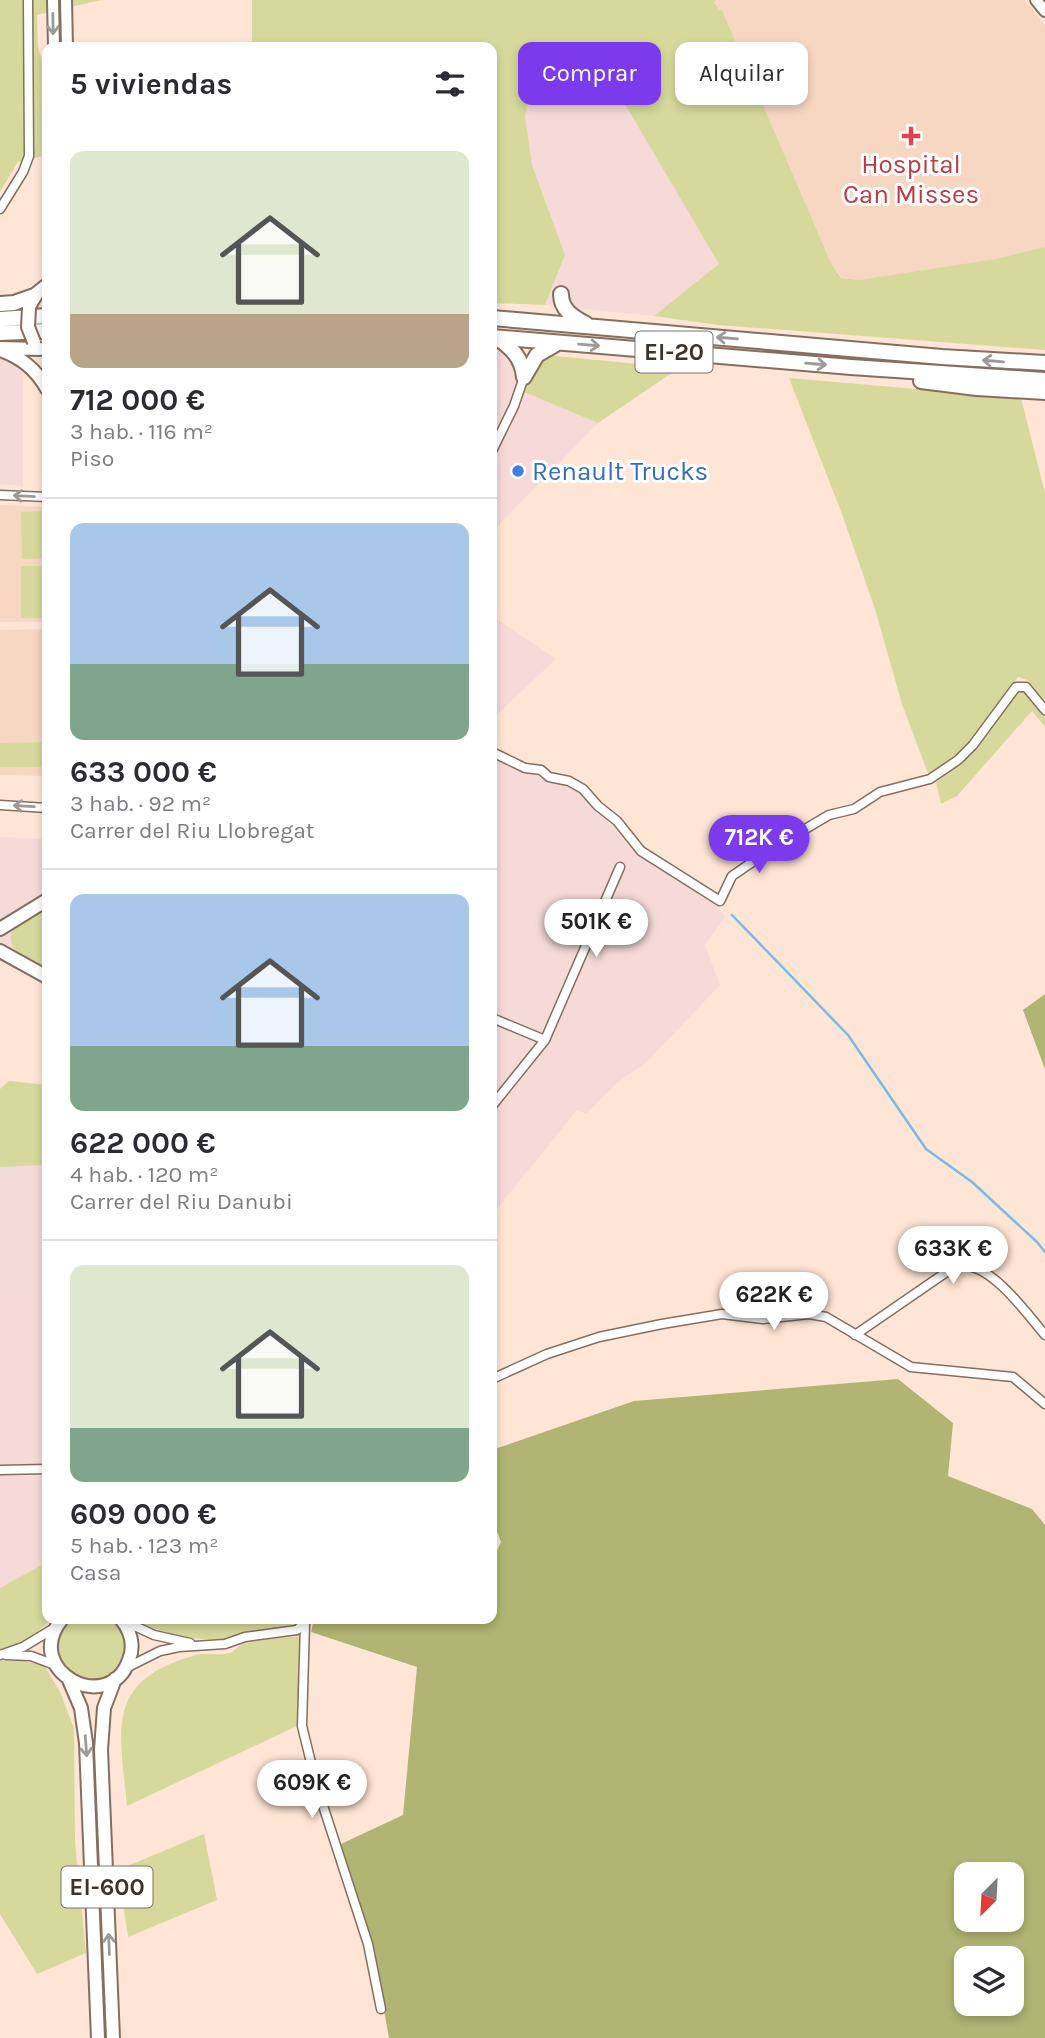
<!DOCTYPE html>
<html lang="es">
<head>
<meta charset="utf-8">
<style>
  :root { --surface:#fff; --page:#f7f7f7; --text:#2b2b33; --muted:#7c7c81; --line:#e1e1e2; --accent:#7c3aed }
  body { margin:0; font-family:Karla,sans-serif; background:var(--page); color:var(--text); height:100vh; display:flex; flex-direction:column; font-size:26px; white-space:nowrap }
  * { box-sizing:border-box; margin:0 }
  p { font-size:23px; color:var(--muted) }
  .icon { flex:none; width:38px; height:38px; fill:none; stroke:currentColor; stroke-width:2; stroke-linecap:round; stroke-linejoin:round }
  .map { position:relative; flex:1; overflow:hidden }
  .sheet { position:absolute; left:42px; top:42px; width:455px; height:1582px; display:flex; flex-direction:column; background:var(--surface); border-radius:14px; box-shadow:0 4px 10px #0003 }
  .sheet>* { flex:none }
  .hud { position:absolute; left:518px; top:42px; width:422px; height:63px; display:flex; gap:14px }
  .needle { width:46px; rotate:204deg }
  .controls { position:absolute; left:954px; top:1862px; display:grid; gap:14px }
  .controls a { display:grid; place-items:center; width:70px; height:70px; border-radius:14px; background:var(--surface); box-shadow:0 4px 10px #0003; font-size:35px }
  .price { position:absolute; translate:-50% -60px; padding:0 16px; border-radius:24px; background:#fff; color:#222; font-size:23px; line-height:46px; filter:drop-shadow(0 2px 4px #0008) }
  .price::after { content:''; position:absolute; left:50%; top:42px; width:21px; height:16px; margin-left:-10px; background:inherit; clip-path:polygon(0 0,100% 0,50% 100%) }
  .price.on { background:var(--accent); color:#fff }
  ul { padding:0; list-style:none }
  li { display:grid; align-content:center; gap:14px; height:371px; padding:0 28px }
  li+li { border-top:2px solid var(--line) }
  li span { display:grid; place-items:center; height:217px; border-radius:14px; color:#555 }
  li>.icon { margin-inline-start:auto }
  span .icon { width:126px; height:126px; fill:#fffc; stroke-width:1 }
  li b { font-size:30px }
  h2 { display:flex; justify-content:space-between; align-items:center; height:84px; padding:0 28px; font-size:30px }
  .chip { padding:0 24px; border-radius:14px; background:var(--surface); box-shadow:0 4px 10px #0003; font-size:24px; line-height:63px }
  .chip.on { background:var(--accent); color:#fff }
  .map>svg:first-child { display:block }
  .commercial { fill:#f5dada }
  .industrial { fill:#f5dad8 }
  .built { fill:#f7d6c2 }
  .green { fill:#d6d99b }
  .forest { fill:#b1b472; fill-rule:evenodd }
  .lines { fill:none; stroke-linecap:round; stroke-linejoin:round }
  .stream { stroke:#79bbe2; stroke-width:2.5 }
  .street-casing { stroke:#856e60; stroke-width:11 }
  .secondary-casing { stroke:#856e60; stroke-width:14 }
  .primary-casing { stroke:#856e60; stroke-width:16 }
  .highway-casing { stroke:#856e60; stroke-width:18 }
  .street { stroke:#fff; stroke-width:8 }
  .secondary { stroke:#fff; stroke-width:10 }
  .primary { stroke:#fff; stroke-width:12 }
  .highway { stroke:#fff; stroke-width:14 }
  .primary-bridge-casing { stroke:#856e60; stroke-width:16; stroke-linecap:butt }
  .primary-bridge { stroke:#fff; stroke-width:12 }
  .oneway { stroke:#9e9996 }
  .health-dot { fill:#e0444e; stroke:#fff; stroke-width:2.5 }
  .shop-dot { fill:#3f7fe0; stroke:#fff; stroke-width:2.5 }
  .labels { text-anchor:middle; stroke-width:6; stroke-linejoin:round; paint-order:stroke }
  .shield { fill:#fff; stroke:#77706c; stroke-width:2 }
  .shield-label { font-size:24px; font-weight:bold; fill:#3d332d }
  .health-label { font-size:26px; fill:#be3a42; stroke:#fff }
  .shop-label { font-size:26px; fill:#366cbe; stroke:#fff; text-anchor:start }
</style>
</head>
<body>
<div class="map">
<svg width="1045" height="2038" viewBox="0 0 1045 2038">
  <rect width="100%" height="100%" fill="#ffe5d5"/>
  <!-- commercial -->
  <path class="commercial" d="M0 357 12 362 21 369 23 380V486L0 484Z
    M47 1165V1290L0 1291V1167Z"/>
  <!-- industrial -->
  <path class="industrial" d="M574 59 591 68 626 106 720 265 654 316 545 305 565 255 532 165 525 116 532 83 556 60Z
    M492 351 503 352 516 361 524 392 598 423 492 532Z
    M492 616 556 659 492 719Z
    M492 757 541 778 573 788 593 805 633 851 718 907 725 917 705 945 720 985 647 1062 618 1082 586 1114 577 1110 492 1215Z
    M0 837 47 839V985L39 978 0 957Z
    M47 1290V1562L0 1588V1291Z"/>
  <!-- built -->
  <path class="built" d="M717 0H1025L1045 25V247L995 259 859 280 842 278 831 263 722 10 719 11 714 2Z
    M0 505 47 507V622H0Z
    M47 629V776L0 775V630Z"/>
  <!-- green -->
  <path class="green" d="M0 0H101L37 15 38 47 43 65V156L18 162 0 192Z
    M252 0H717L714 2 719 10H722L831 263 841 278 859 280 995 259 1045 247V350L718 325 654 316 719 264 626 106 591 68 573 59 556 61 532 83 525 116 532 165 565 255 545 305 492 303V47H252Z
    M547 356H556L679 368 598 423 524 392 539 359Z
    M789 378 1021 398 1045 493V700L1027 680 1018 677 971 742 929 776 902 704 875 609 842 514Z
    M45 511 46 558 22 559 21 512Z
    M21 566H47V618H21Z
    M1020 691 1027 693 1045 715V727L1032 711 957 796 941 804 936 782C973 760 990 721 1020 691Z
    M46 742 47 767H0V743Z
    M47 905V973C34 966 0 948 14 929 21 921 39 912 47 905Z
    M9 1081 47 1085V1165L0 1167V1089Z
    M47 1562V1619H50C38 1635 19 1644 0 1649V1588Z
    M73 1619C84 1619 101 1616 111 1620 126 1626 127 1650 120 1663 96 1706 29 1656 73 1619Z
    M131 1619H304C294 1629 276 1628 263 1630 250 1632 238 1638 226 1639 193 1642 160 1632 131 1619Z
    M302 1636 299 1725 127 1806C120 1731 104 1682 192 1656 204 1652 218 1656 230 1653 235 1651 238 1646 243 1644 258 1638 285 1638 302 1636Z
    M19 1660 44 1665 60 1692 74 1728 75 1842 86 1953 37 1974 0 1914V1661Z
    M204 1834 217 1900 128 1937 118 1870Z"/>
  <!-- forest -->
  <path class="forest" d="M1045 994V1069L1023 1010Z
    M898 1379 953 1423 948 1476 1032 1509 1045 1525V2038H389L371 1937 341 1844 403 1815 417 1667 311 1632 314 1619H492V1561L501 1542 492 1518V1450L634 1401ZM966 1874H1012V1920H966ZM966 1958H1012V2004H966Z"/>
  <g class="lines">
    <!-- stream -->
    <path class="stream" d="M732 915 848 1035 926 1149 972 1182 1037 1242 1045 1252"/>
    <defs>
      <path id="street" d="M0 209 23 172 29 156 28 0
        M492 451 514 406 524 377
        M0 495 47 497
        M492 752 525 768 541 770 549 777 569 781 583 789 598 806 617 821 641 851 720 901 732 876 773 848 829 815 854 809 880 792 930 779 958 760 973 745 1016 687H1026L1045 710
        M0 805 47 808
        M492 1018 545 1040 492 1106
        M545 1040 620 867
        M855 1335 948 1271C953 1270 960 1266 965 1266 993 1266 1028 1315 1045 1335
        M492 1379 547 1354 599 1337 662 1324 722 1314 763 1319 809 1314 826 1317 911 1367 1013 1377 1045 1404
        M0 1470 47 1469
        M126 1622 154 1635 190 1643
        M305 1623 302 1726 317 1787 368 1944 381 2009
        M0 1655 23 1647 56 1627
        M6 1655 31 1656 55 1665
        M126 1668 160 1651 179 1647 225 1644 245 1637 297 1630 306 1621"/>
      <path id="secondary" d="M53 0 54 47
        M66 0 67 47
        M1036 0 1045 11"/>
      <path id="primary" d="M30 305 37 293 47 285
        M0 348 40 349
        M0 350C21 357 36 369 47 389
        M0 929 47 900
        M0 951 47 977
        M62 1619C20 1671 109 1717 129 1660 135 1645 130 1630 121 1619
        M69 1680 81 1708 86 1743 98 2038
        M113 2038 101 1750 104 1708 115 1679"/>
      <path id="highway" d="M561 294C561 310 573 317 586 324
        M0 304 14 303 34 296
        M492 318 942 357 1045 363
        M0 319 47 316
        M0 333 47 331
        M492 337 851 367 1045 380
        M497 338C512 348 522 358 524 377
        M524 377 537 355 556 344
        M921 381 977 388 1045 392"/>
    </defs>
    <!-- street casing -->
    <use href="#street" class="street-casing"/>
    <!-- secondary casing -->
    <use href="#secondary" class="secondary-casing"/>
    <!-- primary casing -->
    <use href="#primary" class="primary-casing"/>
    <!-- highway casing -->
    <use href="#highway" class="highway-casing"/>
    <!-- street -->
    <use href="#street" class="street"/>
    <!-- secondary -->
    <use href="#secondary" class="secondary"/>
    <!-- primary -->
    <use href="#primary" class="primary"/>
    <!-- highway -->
    <use href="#highway" class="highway"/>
    <defs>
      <path id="primary-bridge" d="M29 308 28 327 34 342"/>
    </defs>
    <!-- primary-bridge casing -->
    <use href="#primary-bridge" class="primary-bridge-casing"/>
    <!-- primary-bridge -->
    <use href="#primary-bridge" class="primary-bridge"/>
  </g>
  <!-- one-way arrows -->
  <defs><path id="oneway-shaft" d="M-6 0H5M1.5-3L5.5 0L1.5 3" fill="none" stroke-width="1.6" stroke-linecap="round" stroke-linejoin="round" transform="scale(1.75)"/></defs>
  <g class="oneway">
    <use href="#oneway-shaft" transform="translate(53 24) rotate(89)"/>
    <use href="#oneway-shaft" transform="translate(727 338) rotate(-175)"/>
    <use href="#oneway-shaft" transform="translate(589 345) rotate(5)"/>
    <use href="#oneway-shaft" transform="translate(993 361) rotate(-175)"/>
    <use href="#oneway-shaft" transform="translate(816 364) rotate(5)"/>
    <use href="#oneway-shaft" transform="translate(24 496) rotate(-177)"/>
    <use href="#oneway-shaft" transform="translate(24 806) rotate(-177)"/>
    <use href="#oneway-shaft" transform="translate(86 1746) rotate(86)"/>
    <use href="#oneway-shaft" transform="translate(109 1944) rotate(-92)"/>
  </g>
  <!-- markers -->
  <path class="health-dot" d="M907.5 125.5h7v7h7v7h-7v7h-7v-7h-7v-7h7z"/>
  <circle class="shop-dot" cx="518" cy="471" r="7"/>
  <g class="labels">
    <!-- shield labels -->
    <g class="shield">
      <rect x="635.5" y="331.5" width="77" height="41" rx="5"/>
      <rect x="61.5" y="1866.5" width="91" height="41" rx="5"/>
    </g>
    <g class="shield-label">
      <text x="674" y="360">EI-20</text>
      <text x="107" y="1895">EI-600</text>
    </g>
    <!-- health labels -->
    <g class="health-label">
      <text x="911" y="173">Hospital<tspan x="911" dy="30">Can Misses</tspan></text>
    </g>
    <!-- shop labels -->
    <g class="shop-label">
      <text x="532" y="480">Renault Trucks</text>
    </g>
  </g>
</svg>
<div class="controls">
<a><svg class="needle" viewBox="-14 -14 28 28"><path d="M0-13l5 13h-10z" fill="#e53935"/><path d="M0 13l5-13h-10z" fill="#7c7c81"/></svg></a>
<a><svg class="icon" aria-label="layers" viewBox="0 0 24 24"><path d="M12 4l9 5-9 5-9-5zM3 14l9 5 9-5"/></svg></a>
</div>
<b class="price on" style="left:759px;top:875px">712K €</b>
<b class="price" style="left:596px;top:959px">501K €</b>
<b class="price" style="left:953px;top:1286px">633K €</b>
<b class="price" style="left:774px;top:1332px">622K €</b>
<b class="price" style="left:312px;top:1820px">609K €</b>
<div class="hud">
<a class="chip on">Comprar</a>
<a class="chip">Alquilar</a>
</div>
<section class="sheet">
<h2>5 viviendas<svg class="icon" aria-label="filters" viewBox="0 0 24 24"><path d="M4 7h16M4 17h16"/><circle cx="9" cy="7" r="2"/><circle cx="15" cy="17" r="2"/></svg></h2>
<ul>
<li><span style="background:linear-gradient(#dfe7d0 75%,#b9a48a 0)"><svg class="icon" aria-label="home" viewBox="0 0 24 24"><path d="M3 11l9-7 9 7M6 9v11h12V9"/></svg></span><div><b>712 000 €</b><p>3 hab. · 116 m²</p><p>Piso</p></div></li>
<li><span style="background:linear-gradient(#a9c7e8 65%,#7fa58c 0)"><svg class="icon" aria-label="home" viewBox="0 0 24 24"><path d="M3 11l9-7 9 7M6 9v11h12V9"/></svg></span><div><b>633 000 €</b><p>3 hab. · 92 m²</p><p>Carrer del Riu Llobregat</p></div></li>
<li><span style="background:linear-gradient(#a9c7e8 70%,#7fa58c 0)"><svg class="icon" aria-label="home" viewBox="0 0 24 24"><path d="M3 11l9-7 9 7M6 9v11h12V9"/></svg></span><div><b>622 000 €</b><p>4 hab. · 120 m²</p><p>Carrer del Riu Danubi</p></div></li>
<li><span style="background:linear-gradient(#dfe7d0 75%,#7fa58c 0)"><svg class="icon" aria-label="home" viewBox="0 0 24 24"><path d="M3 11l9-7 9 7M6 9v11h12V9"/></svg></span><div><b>609 000 €</b><p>5 hab. · 123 m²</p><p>Casa</p></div></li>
</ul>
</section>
</div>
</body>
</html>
